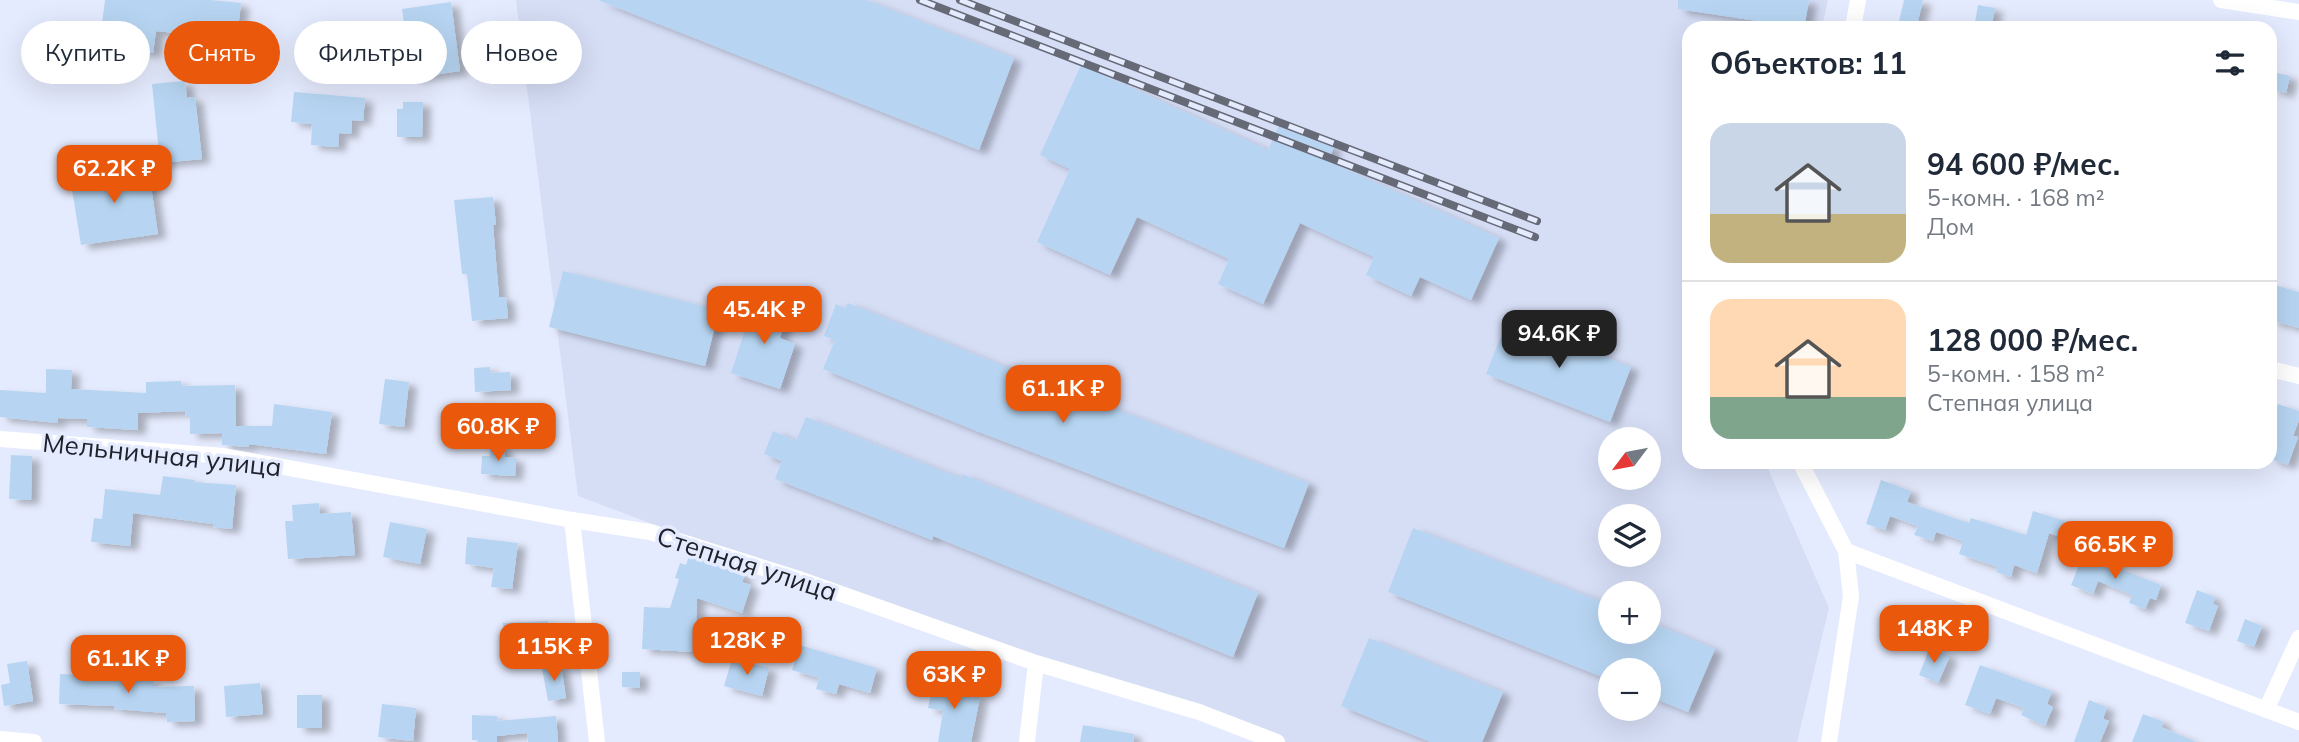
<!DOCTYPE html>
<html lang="ru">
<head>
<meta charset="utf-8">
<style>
  :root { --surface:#fff; --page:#f6f6f7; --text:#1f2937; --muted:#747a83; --line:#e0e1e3; --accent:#ea580c }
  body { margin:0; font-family:Mulish,sans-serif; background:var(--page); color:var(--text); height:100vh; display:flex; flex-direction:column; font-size:26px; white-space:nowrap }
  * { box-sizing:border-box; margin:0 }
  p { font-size:23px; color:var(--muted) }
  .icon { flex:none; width:38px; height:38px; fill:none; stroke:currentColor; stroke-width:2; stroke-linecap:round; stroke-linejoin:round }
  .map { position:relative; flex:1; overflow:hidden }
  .details { position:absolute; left:1682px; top:21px; width:595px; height:448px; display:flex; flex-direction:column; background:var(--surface); border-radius:21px; box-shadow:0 7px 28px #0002 }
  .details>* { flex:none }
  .guide { position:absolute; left:21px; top:21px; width:665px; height:63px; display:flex; gap:14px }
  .needle { width:46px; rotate:238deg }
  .controls { position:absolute; left:1598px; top:427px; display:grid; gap:14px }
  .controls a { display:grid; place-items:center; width:63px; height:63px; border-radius:50%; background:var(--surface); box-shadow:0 7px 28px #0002; font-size:35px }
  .price { position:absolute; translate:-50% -60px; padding:0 16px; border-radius:14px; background:var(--accent); color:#fff; font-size:23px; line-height:46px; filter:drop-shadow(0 2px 4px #0008) }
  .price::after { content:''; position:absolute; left:50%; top:42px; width:21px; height:16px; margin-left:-10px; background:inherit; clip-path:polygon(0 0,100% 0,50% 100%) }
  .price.current { background:#222; color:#fff }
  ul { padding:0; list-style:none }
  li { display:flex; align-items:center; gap:21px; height:175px; padding:0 28px }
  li+li { border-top:2px solid var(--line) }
  li span { display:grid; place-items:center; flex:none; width:196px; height:140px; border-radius:21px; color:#555 }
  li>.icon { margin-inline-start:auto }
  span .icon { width:84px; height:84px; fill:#fffc; stroke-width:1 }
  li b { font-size:30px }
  h2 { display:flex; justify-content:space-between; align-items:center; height:84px; padding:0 28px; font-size:30px }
  .tag { padding:0 24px; border-radius:32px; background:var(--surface); box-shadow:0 7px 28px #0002; font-size:24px; line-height:63px }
  .tag.current { background:var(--accent); color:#fff }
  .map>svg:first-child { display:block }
  .built { fill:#d6def6; fill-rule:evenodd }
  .building { fill:#b7d5f2; filter:url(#shadow) }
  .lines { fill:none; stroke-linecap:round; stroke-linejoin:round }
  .minor { stroke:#fff; stroke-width:16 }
  .rail-casing { stroke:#666976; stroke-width:8 }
  .rail { stroke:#e5ebfe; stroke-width:5; stroke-dasharray:16; stroke-linecap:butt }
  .labels { text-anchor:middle; stroke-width:7; stroke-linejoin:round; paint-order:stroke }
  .street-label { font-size:26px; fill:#20222b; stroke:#e5ebfe }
</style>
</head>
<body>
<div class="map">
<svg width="2299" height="742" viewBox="0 0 2299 742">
  <defs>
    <filter id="shadow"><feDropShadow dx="8" dy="4.5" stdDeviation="3.5" flood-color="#0004"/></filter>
  </defs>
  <rect width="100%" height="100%" fill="#e5ebfe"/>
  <!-- built -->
  <path class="built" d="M516 0H1828L1822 28H1689V462H1765L1829 608 1797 742H1259L802 580 578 496ZM1610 439H1648V478H1610ZM1610 516H1648V555H1610ZM1610 593H1648V632H1610ZM1610 670H1648V709H1610Z"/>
  <!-- building -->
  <path class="building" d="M105 0H211L241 3 234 62 203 59 206 36 156 31 153 53 99 47Z
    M598 0H866L1014 58 979 150Z
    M1678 0H1809L1804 28 1678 9Z
    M1904 0H1923L1917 25 1899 21Z
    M451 2 460 71 412 78 402 9Z
    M1978 5 1995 8 1991 28H1974Z
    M1081 65 1268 150 1280 123 1334 147 1328 161 1499 238 1471 300 1420 277 1411 296 1366 275 1374 257 1300 223 1263 304 1218 284 1229 259 1137 217 1110 275 1037 242 1070 169 1040 155Z
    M2273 72 2290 76 2286 93 2270 89Z
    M185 81 187 98 195 97 202 159 160 163 152 84Z
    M294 92 365 98 363 121 352 120 351 134 339 133 338 147 311 145 312 124 291 122Z
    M403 102H423L422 137H397V109H403Z
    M148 166 158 234 81 245 70 177Z
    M493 197 496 225H493L499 297H506L508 318 472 321 467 274H462L454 200Z
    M563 271 719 310 705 366 549 327Z
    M2270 284 2299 292V328L2270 320Z
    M755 299 789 310 780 338 795 344 780 389 731 373Z
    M848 303 1006 367 1309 483 1284 548 974 430 823 369 835 340 824 336 836 304 845 308Z
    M1508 318 1631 367 1610 422 1486 374Z
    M490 367V373L510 372 511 390 475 392 474 368Z
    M46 369 72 370 71 389 146 393V382L181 381V386L235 385 236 426H272L274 404 332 412 326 454 249 444V447L222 445V433L190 434V416H186L185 411 138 413V430L87 427V419L58 418 57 423 0 417V390L46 393Z
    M385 379 409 382 404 427 379 424Z
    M2278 404 2299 411V420L2293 436 2298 437 2288 465 2270 459V427Z
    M806 417 961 478 962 474 1258 593 1233 657 933 536 932 540 775 479 782 461 764 454 773 431 796 441Z
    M491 446 505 447V457L516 458 515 476 481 474 482 456H490Z
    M11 455 32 456 31 500 9 499Z
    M163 476 195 480 194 482 236 485 232 529 213 527V524L133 513 130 546 91 542 94 518 102 519 105 489 160 495Z
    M1881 480 1911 491 1907 502 1969 523 1971 518 2026 535 2033 511 2065 521 2060 537 2049 533 2037 573 2014 565 2011 577 1996 572 1998 567 1959 554 1963 541 1936 532 1933 541 1914 535 1918 526 1890 516 1885 530 1866 524Z
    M319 503 320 514 351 512 355 555 288 559 285 521H293L292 505Z
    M390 522 427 529 420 564 383 557Z
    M1413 528 1610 605V632H1648V621L1715 649 1688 712 1648 696V670H1610V680L1388 592Z
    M467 537 518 543 512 589 491 587 494 568 465 564Z
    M2083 555 2161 585 2156 600 2150 598 2145 609 2129 603 2132 595 2098 581 2093 594 2071 585Z
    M689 556 745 574 742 582 751 585 742 613 697 598 695 652 642 649 644 607 670 608 679 579 675 578 680 563 686 565Z
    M2197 590 2215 597 2213 604 2218 606 2209 631 2185 623Z
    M2245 619 2262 626 2254 647 2237 641Z
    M548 621 549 646 505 649 503 623Z
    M1369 638 1503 692 1482 742H1431L1341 706Z
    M799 645 877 668 870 693 839 684 836 694 816 689 819 678 792 670Z
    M1930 647 1950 656 1938 683 1919 675Z
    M732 659 769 668 762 696 724 686Z
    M27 661 33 701 4 706 1 685 10 683 7 664Z
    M561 665 566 698 548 701 542 668Z
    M1980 665 2052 691 2047 704 2053 707 2045 726 2021 715 2024 708 1996 698 1990 714 1965 705Z
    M79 667 94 668V677L153 681V687L194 686 195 721 167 722 166 713 114 709 115 706 59 704 60 674 79 675Z
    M622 672H640V688L622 687Z
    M934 679 964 685 963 693 980 697 971 742H938L943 711 928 708Z
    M260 683 263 714 226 717 224 686Z
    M297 695H322V728H297Z
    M2089 700 2107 707 2103 719 2109 721 2100 742H2074Z
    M382 704 416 708 413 741 378 737Z
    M2143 714 2164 722 2161 727 2196 742H2132Z
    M472 715 497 716V721L556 716 558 742H528L527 733 497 736V742H478V740H472Z
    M1083 725 1134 734 1133 742H1080Z"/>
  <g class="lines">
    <!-- minor -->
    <path class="minor" d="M2221 0 2299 12
      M1853 28 1858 0
      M2270 369 2299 376
      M0 439 224 456 572 520 650 532 802 580 1036 663 1199 712 1277 742
      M1800 462 1846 551 1851 596 1829 742
      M572 520 597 742
      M1846 551 2299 722
      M2266 710 2299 638
      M0 739 34 742
      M1027 742 1036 663"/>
    <defs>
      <path id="rail" d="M920 0 1535 237
        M960 0 1537 221"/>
    </defs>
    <!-- rail casing -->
    <use href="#rail" class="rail-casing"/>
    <!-- rail -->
    <use href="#rail" class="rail"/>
  </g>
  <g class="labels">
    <!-- street labels -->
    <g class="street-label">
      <text transform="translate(162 455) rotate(6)" y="9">Мельничная улица</text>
      <text transform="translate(747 564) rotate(18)" y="9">Степная улица</text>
    </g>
  </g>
</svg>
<div class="controls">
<a><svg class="needle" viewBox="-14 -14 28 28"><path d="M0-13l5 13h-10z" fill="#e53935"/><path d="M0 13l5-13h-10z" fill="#747a83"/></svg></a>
<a><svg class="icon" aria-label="layers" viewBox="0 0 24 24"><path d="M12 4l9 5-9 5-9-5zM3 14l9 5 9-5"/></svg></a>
<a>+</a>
<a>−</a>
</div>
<b class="price" style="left:114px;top:205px">62.2K ₽</b>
<b class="price" style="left:764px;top:346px">45.4K ₽</b>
<b class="price current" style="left:1559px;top:370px">94.6K ₽</b>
<b class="price" style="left:1063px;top:425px">61.1K ₽</b>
<b class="price" style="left:498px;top:463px">60.8K ₽</b>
<b class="price" style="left:2115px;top:581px">66.5K ₽</b>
<b class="price" style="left:1934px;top:665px">148K ₽</b>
<b class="price" style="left:747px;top:677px">128K ₽</b>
<b class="price" style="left:554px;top:683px">115K ₽</b>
<b class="price" style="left:128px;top:695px">61.1K ₽</b>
<b class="price" style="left:954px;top:711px">63K ₽</b>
<div class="guide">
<a class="tag">Купить</a>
<a class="tag current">Снять</a>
<a class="tag">Фильтры</a>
<a class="tag">Новое</a>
</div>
<section class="details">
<h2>Объектов: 11<svg class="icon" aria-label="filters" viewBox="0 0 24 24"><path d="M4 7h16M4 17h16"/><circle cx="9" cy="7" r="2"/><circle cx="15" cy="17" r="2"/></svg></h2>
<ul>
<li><span style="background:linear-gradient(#c9d6e8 65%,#c2b280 0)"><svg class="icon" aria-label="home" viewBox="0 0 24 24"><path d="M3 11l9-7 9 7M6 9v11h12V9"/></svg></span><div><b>94 600 ₽/мес.</b><p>5-комн. · 168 m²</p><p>Дом</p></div></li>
<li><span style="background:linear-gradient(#ffd9b3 70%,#7fa58c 0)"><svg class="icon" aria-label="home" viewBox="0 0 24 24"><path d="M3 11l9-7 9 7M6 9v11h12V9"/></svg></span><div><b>128 000 ₽/мес.</b><p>5-комн. · 158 m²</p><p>Степная улица</p></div></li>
</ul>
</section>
</div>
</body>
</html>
